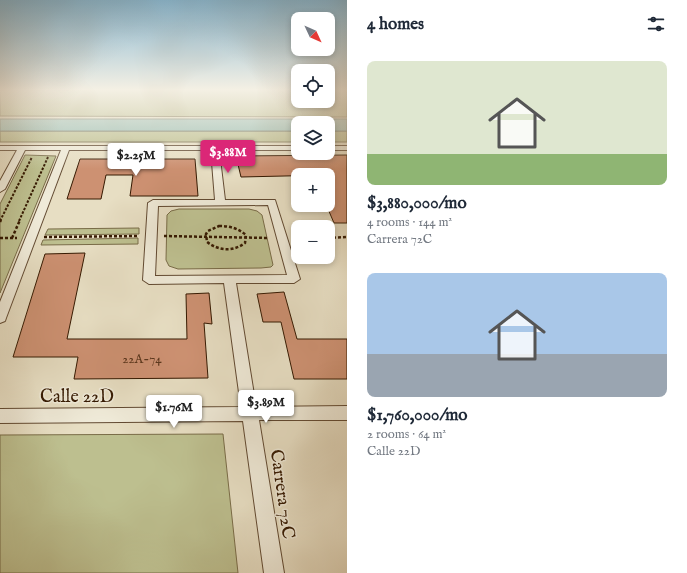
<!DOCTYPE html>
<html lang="en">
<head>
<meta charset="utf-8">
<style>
  :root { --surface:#fff; --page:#f2f2f3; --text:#1f2937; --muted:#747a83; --accent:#db2777 }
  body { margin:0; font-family:"IM FELL English",serif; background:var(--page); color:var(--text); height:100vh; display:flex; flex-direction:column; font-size:15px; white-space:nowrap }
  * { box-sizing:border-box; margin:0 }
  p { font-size:13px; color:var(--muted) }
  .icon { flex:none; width:22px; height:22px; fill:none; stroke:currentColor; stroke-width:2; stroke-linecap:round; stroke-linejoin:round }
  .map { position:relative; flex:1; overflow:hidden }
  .drawer { display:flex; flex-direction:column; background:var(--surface); width:340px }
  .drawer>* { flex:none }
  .needle { width:26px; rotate:134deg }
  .fabs { position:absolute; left:291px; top:12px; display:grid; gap:8px }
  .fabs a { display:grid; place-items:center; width:44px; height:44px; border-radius:8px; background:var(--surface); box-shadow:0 2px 6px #0003; font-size:20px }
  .price { position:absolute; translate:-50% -34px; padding:0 9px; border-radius:4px; background:#fff; color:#222; font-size:13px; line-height:26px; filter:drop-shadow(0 1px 2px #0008) }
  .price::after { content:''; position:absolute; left:50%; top:24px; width:12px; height:9px; margin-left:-6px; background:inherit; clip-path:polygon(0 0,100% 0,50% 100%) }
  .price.active { background:var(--accent); color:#fff }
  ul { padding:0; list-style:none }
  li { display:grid; align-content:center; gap:8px; height:212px; padding:0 20px }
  li span { display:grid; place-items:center; height:124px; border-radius:8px; color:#555 }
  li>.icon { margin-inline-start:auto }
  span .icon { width:72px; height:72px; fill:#fffc; stroke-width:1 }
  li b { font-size:17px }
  h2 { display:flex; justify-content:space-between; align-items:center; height:48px; padding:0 20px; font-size:17px }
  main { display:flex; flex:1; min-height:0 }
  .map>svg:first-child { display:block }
  .green { fill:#bdbf8f; stroke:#796c48 }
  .water { fill:#97bcb2; stroke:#707b6b }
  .building { fill:#cd9172; stroke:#351901 }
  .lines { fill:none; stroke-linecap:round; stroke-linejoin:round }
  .street-casing { stroke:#624a32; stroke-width:2 }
  .path-far1 { stroke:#351901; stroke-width:2; stroke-dasharray:2.5 1.5; stroke-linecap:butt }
  .path { stroke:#351901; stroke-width:2.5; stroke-dasharray:3 2; stroke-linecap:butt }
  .street { fill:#efead8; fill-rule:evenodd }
  .labels { text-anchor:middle; stroke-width:3; stroke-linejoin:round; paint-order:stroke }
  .number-label { font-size:13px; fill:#5b371d }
  .near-street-label { font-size:18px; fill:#351901; stroke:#efead8 }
</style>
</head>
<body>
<main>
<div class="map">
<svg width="347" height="573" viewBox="0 0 347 573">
  <rect width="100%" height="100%" fill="#e7dec3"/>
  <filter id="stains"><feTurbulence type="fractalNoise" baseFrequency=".005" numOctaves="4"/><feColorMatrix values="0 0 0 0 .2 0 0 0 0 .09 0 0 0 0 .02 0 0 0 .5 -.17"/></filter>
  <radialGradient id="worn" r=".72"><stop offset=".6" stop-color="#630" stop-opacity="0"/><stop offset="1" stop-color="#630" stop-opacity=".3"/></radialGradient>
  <!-- green -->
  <path class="green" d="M298 89V101H328V89H347V117L0 116V90Z
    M0 131H298V142H0Z
    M328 131H347V142H328Z
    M25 155 56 156 0 293V204Z
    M179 209H249L257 211 262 215 273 265 271 267 261 268 178 269 169 266 166 260 167 215 171 211Z
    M139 228V234L45 235 48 229Z
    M138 238V244L41 245 43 240Z
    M223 434 238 573H0V435Z"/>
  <!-- water -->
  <path class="water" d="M0 119H347V131H328V123H298V131H0Z"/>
  <!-- building -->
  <path class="building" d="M347 155V223H334L328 209V175L241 177 236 156Z
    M80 159H195L198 196H130L133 175H106L101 199H67Z
    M85 253 67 339H187L186 294 209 293 212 324 204 323 208 378 74 379 78 357H13L45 254Z
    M284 292 297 339H347V379H294L281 322H263L257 294Z"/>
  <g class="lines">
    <defs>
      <path id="street" d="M0 146H298V150H219L225 200H275L300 279 294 283H236L256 407 347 406V420H259L284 573H264L243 421 0 423V409L241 407 224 283 149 284 143 280 148 203 153 200H215L211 150H69L6 318 5 321 0 323V302L61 150H25L5 189 0 192V181L17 150H0ZM268 205 287 275 155 276 158 206Z
        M328 146H347V150H328Z"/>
    </defs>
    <!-- street casing -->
    <use href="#street" class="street-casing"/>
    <!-- path-far1 -->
    <path class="path-far1" d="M0 221 32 157
      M19 221 48 157"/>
    <!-- path -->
    <path class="path" d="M0 222 1 220
      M219 226C229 226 238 228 246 235L245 243C233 252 219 251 207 242L206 234 208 231Z
      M164 236 269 238
      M44 237 139 236
      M0 238H17
      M12 238 20 220
      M328 238 347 237"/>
    <!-- street -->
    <use href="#street" class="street"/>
  </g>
  <!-- sky -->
  <linearGradient id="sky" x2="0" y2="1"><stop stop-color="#87b7d2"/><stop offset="0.53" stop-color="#f4f0e4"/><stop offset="1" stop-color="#f4f0e4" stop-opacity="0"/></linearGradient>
  <rect width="347" height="169" fill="url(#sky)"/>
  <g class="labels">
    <!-- number labels -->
    <g class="number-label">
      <text x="142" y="363">22A-74</text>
    </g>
    <!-- near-street labels -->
    <g class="near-street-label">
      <text x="77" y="402">Calle 22D</text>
      <text transform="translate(283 494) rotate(82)" y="6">Carrera 72C</text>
    </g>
  </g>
  <rect width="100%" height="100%" filter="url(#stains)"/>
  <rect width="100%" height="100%" fill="url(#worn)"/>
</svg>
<div class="fabs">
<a><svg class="needle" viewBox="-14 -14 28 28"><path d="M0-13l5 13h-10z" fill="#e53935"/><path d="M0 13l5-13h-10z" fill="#747a83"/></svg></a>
<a><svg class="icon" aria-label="locate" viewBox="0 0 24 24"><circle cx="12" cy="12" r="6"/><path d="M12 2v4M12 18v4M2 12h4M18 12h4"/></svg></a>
<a><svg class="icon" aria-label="layers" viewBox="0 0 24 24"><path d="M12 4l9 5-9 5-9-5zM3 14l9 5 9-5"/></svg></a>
<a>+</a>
<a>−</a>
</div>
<b class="price active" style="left:228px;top:174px">$3.88M</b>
<b class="price" style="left:136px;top:177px">$2.25M</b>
<b class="price" style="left:266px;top:424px">$3.89M</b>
<b class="price" style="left:174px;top:429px">$1.76M</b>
</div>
<section class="drawer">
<h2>4 homes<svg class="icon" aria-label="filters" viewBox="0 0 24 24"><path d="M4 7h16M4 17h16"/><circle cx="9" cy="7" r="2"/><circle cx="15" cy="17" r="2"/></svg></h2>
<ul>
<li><span style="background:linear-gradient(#dfe7d0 75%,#8fb573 0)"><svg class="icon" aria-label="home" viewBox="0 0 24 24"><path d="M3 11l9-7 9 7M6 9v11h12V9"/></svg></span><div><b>$3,880,000/mo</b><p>4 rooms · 144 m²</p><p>Carrera 72C</p></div></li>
<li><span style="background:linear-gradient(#a9c7e8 65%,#9aa5b1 0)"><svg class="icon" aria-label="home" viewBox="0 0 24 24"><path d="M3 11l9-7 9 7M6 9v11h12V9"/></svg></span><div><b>$1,760,000/mo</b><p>2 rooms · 64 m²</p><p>Calle 22D</p></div></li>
</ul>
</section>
</main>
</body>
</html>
